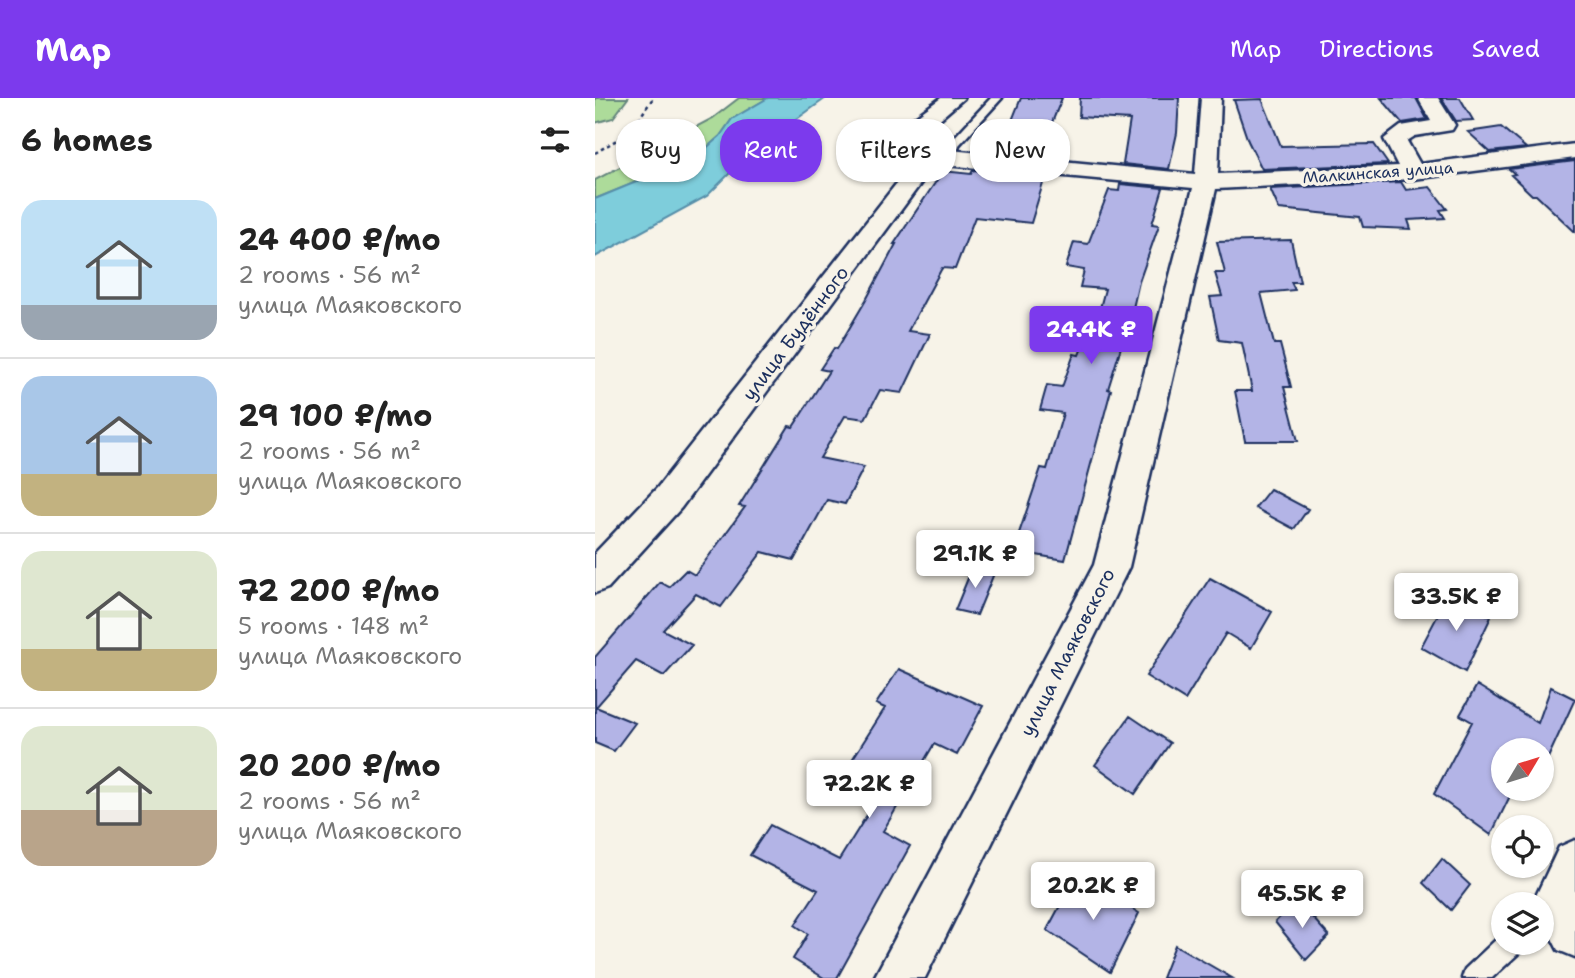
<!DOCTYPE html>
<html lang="en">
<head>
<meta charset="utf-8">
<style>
  :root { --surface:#fff; --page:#f6f6f6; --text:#222; --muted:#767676; --line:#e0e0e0; --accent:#7c3aed }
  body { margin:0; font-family:"Shantell Sans",sans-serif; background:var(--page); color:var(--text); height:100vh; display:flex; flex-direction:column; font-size:26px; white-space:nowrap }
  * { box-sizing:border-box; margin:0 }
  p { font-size:23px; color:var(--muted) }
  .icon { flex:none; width:38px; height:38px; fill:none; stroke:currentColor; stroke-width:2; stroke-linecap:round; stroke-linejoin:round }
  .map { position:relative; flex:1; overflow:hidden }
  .sheet { display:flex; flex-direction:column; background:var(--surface); width:595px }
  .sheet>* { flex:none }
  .top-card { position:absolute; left:21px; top:21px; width:665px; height:63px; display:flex; gap:14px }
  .needle { width:46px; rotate:52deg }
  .controls { position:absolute; left:896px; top:640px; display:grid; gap:14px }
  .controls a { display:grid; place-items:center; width:63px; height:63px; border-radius:50%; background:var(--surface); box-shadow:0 2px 5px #0004; font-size:35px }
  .price { position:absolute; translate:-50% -60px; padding:0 16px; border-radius:7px; background:#fff; color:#222; font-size:23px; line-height:46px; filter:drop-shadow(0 2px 4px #0008) }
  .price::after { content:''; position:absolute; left:50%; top:42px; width:21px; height:16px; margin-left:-10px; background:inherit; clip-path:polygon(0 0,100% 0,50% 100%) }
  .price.on { background:var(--accent); color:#fff }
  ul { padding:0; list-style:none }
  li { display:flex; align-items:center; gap:21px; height:175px; padding:0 21px }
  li+li { border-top:2px solid var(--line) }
  li span { display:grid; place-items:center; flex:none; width:196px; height:140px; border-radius:21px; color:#555 }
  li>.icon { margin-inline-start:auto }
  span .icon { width:84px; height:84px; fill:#fffc; stroke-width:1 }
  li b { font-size:30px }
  h2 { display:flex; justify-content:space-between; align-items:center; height:84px; padding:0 21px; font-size:30px }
  .pill { padding:0 24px; border-radius:28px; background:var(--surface); box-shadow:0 2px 5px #0004; font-size:24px; line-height:63px }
  .pill.on { background:var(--accent); color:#fff }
  header { display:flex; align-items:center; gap:42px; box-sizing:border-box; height:98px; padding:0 35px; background:var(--accent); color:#fff }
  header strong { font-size:33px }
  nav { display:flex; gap:38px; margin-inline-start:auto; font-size:24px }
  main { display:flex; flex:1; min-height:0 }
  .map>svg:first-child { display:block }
  .green { fill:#addb9a; stroke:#64857c; stroke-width:2 }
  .water { fill:#7ecddb; stroke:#568ea9; stroke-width:2 }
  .building { fill:#b3b4e6; stroke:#1b2f5e; stroke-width:2 }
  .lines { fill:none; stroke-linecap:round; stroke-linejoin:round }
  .lane-casing { stroke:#1b2f5e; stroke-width:5 }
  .street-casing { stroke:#1b2f5e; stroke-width:5 }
  .path { stroke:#1b2f5e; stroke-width:2.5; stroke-dasharray:3.5 3.5; stroke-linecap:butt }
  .lane { fill:#f7f3e8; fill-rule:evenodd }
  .street { fill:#f7f3e8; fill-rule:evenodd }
  .labels { text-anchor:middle; stroke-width:7; stroke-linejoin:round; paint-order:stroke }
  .far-street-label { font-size:16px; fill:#1b2f5e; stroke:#f7f3e8 }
  .street-label { font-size:19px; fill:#1b2f5e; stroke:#f7f3e8 }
</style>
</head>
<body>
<header>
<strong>Map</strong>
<nav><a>Map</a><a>Directions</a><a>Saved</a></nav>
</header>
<main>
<section class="sheet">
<h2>6 homes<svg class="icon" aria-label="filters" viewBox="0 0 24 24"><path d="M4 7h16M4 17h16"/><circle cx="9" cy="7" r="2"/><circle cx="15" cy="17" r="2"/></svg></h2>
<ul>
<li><span style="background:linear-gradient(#bfe0f5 75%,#9aa5b1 0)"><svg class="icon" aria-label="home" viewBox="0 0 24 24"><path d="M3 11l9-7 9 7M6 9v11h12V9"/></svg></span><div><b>24 400 ₽/mo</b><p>2 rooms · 56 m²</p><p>улица Маяковского</p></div></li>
<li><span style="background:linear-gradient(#a9c7e8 70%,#c2b280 0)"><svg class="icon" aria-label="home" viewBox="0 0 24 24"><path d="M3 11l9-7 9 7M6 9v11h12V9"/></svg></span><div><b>29 100 ₽/mo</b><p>2 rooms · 56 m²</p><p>улица Маяковского</p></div></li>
<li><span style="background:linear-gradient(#dfe7d0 70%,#c2b280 0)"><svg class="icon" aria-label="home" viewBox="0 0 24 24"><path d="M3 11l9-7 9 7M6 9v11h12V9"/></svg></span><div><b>72 200 ₽/mo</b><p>5 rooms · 148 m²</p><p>улица Маяковского</p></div></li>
<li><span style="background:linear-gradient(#dfe7d0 60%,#b9a48a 0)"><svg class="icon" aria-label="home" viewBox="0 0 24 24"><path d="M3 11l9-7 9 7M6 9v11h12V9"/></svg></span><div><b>20 200 ₽/mo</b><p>2 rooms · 56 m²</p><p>улица Маяковского</p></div></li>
</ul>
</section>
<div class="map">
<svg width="980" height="880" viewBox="0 0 980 880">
  <rect width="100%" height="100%" fill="#f7f3e8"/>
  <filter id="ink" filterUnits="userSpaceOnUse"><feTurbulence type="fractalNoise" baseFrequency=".0143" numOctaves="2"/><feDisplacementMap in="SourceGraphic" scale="14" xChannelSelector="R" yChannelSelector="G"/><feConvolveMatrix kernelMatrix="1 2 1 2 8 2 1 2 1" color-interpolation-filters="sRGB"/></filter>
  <g filter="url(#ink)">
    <!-- green -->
    <path class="green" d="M0 0H33L18 20 0 25Z
      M144 0H173L137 21 125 38 100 60 0 101V82L118 20Z"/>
    <!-- water -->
    <path class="water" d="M173 0H231L156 54 112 98 0 159V101L100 60 125 38 137 21Z"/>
    <!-- building -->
    <path class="building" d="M426 0H467L451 39 463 40 457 59 389 53 399 34 412 35Z
      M485 0H584L582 35 574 71 528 66 535 22 484 19Z
      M786 0H821L832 21 807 25Z
      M846 0H865L878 22 861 23Z
      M667 1 686 48 779 46 793 66 667 71 653 43 639 2Z
      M906 29 931 50 895 54 873 34Z
      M980 63V134L941 97H937L916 77 920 76 914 71Z
      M378 72 450 79 436 125 380 119 360 171 347 170 313 233 335 236 307 295 285 292 270 321 250 318 225 360 269 369 250 406 232 402 199 462 167 454 126 509 101 496 68 532 97 547 69 578 41 563 1 609 40 625 19 653 0 645V559L65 484 74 489 91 472 100 477 150 409 144 408 194 328 198 329 234 273 225 271 239 250 242 251 271 202 301 146H299L348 73 376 76Z
      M806 84 811 92 835 89 852 111 845 112 850 120 813 122 816 131 768 129 765 119 684 111 675 91Z
      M525 86 568 90 557 126 564 127 544 184 532 236H530L513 291 516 292 509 318 470 462 418 453 446 370 452 371 468 315 445 312 452 287 467 289 479 256 484 257 488 247 495 248 510 191 485 189 489 172 471 169 479 144 493 146 514 92 524 93Z
      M696 142 705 184H696L700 192 666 195 679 246H685L691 269 696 289H689L703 343H650L640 293H657L647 245 624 242 615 199 627 198 620 175H630L622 144Z
      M675 391 713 411 699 431 660 410Z
      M378 468 400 473 382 517 360 512Z
      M615 480 677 514 656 550 631 535 590 602 551 578Z
      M854 496 896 519 870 574 826 549Z
      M304 571 388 608 362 657 339 646 288 733 315 748 242 880H229L198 861 213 836 200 827 223 792 155 757 175 727 244 762 285 696 248 676 290 610 281 606Z
      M882 587 943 625 956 589 980 601 952 662 947 659V653H908V693L915 698 896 737 839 696 877 624 865 617Z
      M535 618 575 645 540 696 500 667Z
      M847 761 875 787 856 812 828 785Z
      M482 776 544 815 515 874 452 832Z
      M702 802 734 838 711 862 680 824Z
      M580 847 637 880H567Z"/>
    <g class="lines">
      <defs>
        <path id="lane" d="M396 0H407L364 47 360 63H352L355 44Z
          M907 836 908 845H928L925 854 897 880H867L870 871Z"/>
        <path id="street" d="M346 0H369L332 32 322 45 325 49 600 76 606 0H626L623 76 803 68 789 41 806 28 836 23 823 0H843L860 27 857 32 820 38 812 43 825 66 980 46V60L818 81 621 91 534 469 330 880H279L499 467 598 90 340 66 86 410 13 490 0 495V455L62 390 320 62 309 59 299 46 316 22Z
          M980 742V859L963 852 947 821V807H941L939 802 964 749Z"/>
      </defs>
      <!-- lane casing -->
      <use href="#lane" class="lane-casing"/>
      <!-- street casing -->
      <use href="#street" class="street-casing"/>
      <!-- path -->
      <path class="path" d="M0 55 35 34 58 0"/>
      <!-- lane -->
      <use href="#lane" class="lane"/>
      <!-- street -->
      <use href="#street" class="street"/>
    </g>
  </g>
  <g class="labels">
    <!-- far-street labels -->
    <g class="far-street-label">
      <text transform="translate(783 74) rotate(-4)" y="6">Малкинская улица</text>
    </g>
    <!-- street labels -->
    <g class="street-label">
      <text transform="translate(200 235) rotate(-53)" y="7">улица Будённого</text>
      <text transform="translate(472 554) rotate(-63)" y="7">улица Маяковского</text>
    </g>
  </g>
</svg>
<div class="controls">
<a><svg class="needle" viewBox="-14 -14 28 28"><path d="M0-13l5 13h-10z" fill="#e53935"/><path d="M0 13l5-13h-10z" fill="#767676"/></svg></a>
<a><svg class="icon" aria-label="locate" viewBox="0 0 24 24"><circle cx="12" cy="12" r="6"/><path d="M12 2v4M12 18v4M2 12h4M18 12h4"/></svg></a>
<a><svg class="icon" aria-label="layers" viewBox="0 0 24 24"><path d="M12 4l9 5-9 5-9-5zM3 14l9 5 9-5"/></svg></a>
</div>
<b class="price on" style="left:496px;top:268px">24.4K ₽</b>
<b class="price" style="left:380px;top:492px">29.1K ₽</b>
<b class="price" style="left:861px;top:535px">33.5K ₽</b>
<b class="price" style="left:274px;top:722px">72.2K ₽</b>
<b class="price" style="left:498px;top:824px">20.2K ₽</b>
<b class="price" style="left:707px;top:832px">45.5K ₽</b>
<div class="top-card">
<a class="pill">Buy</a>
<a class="pill on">Rent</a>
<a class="pill">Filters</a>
<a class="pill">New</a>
</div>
</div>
</main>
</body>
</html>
